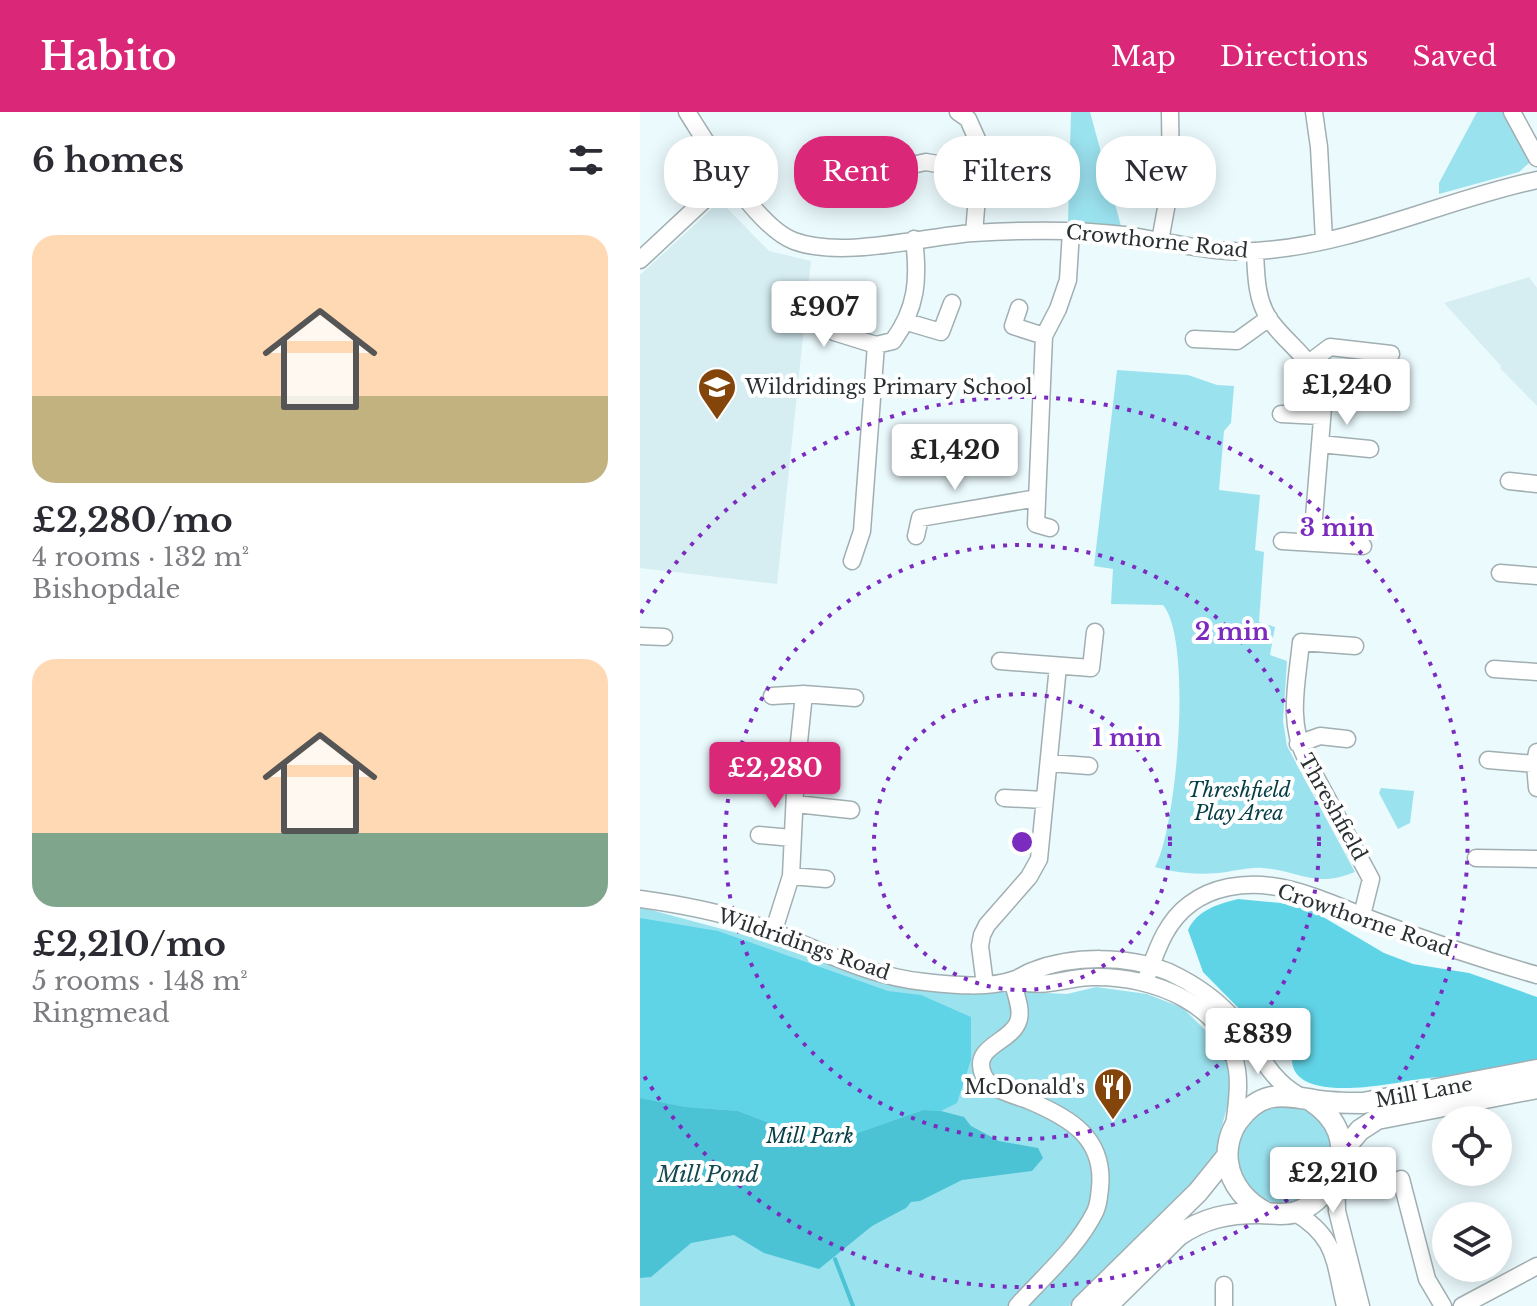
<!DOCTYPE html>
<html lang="en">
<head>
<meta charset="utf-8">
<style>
  :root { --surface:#fff; --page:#f7f7f7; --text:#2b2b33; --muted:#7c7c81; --accent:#db2777 }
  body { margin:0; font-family:"Libre Baskerville",serif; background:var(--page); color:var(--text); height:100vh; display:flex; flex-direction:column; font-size:30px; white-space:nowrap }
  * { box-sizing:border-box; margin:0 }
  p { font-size:26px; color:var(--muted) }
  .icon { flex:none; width:44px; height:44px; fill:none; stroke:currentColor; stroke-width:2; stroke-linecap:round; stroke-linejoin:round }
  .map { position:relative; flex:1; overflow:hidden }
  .sheet { display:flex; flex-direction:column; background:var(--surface); width:640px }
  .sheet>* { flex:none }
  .hud { position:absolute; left:24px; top:24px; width:752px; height:72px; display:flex; gap:16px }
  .controls { position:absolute; left:792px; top:994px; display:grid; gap:16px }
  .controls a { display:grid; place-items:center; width:80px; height:80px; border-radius:50%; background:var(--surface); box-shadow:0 4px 20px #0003; font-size:40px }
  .price { position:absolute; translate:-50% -68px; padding:0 18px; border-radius:8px; background:#fff; color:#222; font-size:26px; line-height:52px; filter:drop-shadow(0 2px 4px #0008) }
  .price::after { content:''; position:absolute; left:50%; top:48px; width:24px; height:18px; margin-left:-12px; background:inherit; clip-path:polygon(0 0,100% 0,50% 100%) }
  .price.current { background:var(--accent); color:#fff }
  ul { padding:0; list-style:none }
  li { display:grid; align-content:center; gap:16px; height:424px; padding:0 32px }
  li span { display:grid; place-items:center; height:248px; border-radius:24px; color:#555 }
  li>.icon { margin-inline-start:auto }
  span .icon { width:144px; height:144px; fill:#fffc; stroke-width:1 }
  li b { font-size:34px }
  h2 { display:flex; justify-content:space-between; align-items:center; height:96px; padding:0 32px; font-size:34px }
  .pill { padding:0 28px; border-radius:32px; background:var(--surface); box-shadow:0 4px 20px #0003; font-size:28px; line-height:72px }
  .pill.current { background:var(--accent); color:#fff }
  header { display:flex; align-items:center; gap:48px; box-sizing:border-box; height:112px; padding:0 40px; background:var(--accent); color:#fff }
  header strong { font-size:38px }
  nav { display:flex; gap:44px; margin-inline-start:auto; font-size:28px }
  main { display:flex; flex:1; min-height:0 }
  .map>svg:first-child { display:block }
  .built { fill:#d6eef2 }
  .green { fill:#9be2ef }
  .forest { fill:#60d4e7 }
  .water { fill:#4cc2d5 }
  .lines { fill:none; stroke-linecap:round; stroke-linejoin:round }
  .stream { stroke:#4cc2d5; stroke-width:4 }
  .minor-casing { stroke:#a1afb2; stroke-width:19 }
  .major-casing { stroke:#a1afb2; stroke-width:23 }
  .minor { stroke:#fff; stroke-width:16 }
  .major { stroke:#fff; stroke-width:20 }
  .ring { fill:none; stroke:#7b2cbf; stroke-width:4; stroke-dasharray:4 8 }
  .labels { text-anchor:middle; stroke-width:8; stroke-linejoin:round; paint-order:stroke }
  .street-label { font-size:20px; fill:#2a3031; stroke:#fff }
  .poi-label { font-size:20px; fill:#2a3031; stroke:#fff; text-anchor:start }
  .park-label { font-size:20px; font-style:italic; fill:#063e46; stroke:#fff }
  .water-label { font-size:22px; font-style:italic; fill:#154951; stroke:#fff }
  .centre { fill:#7b2cbf; stroke:#fff; stroke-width:4 }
  .ring-label { font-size:24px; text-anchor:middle; font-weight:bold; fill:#7b2cbf; stroke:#fff; stroke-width:8; stroke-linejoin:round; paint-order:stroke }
</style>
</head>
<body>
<header>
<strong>Habito</strong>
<nav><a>Map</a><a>Directions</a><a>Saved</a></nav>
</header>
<main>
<section class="sheet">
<h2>6 homes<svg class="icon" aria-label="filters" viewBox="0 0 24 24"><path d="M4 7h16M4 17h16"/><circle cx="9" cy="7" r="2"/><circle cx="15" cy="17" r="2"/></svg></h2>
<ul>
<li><span style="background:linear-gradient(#ffd9b3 65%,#c2b280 0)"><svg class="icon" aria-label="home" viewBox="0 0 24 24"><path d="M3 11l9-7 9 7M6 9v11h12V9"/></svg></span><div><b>£2,280/mo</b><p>4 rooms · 132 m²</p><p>Bishopdale</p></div></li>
<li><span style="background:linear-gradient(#ffd9b3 70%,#7fa58c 0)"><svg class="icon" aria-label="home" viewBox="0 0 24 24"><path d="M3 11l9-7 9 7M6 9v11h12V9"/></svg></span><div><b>£2,210/mo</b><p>5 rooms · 148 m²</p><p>Ringmead</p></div></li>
</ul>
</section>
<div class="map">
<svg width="897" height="1194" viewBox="0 0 897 1194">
  <rect width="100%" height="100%" fill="#ebfafd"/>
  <!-- built -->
  <path class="built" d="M75 94 86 95 129 139 171 149 137 472 0 456V163Z
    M889 165 897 176V294L860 256 861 254 804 191Z"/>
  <!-- green -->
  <path class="green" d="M431 0H450L481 114 428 110Z
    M837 0H867L890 50 879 60 799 82V71Z
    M477 258 548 263 577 273 594 274 591 311 584 319 579 378 620 383 615 438 624 440 619 510 635 515 630 543 647 549 643 609 647 634 715 760C673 777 660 758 622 756 608 755 592 760 578 761 556 763 536 761 515 755 537 716 553 528 523 493L471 492 473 457 454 454Z
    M741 676 774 679 770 711 758 717 739 681Z
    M0 795 131 830 249 873 427 882 456 875 507 882 543 896 583 936 590 956 592 978 579 1024 575 1052 429 1194H0Z
    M644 991C666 997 688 1005 691 1031 692 1045 689 1059 680 1071 643 1119 580 1074 601 1022 604 1014 610 1007 614 1000Z"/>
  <!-- forest -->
  <path class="forest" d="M598 787 641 791 673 799 744 841 773 852 829 861 897 885V948C873 954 849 960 824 963 809 965 794 965 780 967 752 971 635 998 654 934L641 922 618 916 563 860 548 818C557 798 578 792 598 787Z
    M0 806 78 819 248 879 281 883 331 905V948L317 991 301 999 283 998 206 1025 174 1028 98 999 46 995 0 986Z"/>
  <!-- water -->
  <path class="water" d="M0 986 46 995 98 999 174 1028 206 1025 283 998 301 999 324 1005 331 1014 359 1029 398 1036 403 1046 392 1059 322 1068 280 1089 271 1090 266 1096 232 1114 179 1157 124 1141 94 1123 51 1131 11 1165 0 1166Z"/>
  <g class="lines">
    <!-- stream -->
    <path class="stream" d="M195 1147 213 1194"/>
    <defs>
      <path id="minor" d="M47 0C69 34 116 115 154 129 203 147 280 125 333 121 383 118 435 117 484 123 527 129 573 142 616 139 714 133 803 88 897 68
        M318 0 328 7 341 36 334 121
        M674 0 679 35 684 128
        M872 0 897 46
        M182 55 200 57 225 70 244 66 258 56 286 50 338 59
        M520 129 531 69 530 0
        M615 139C616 162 616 187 629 207 648 234 676 248 684 283L672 430
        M0 148 90 64
        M379 196 373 214 404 224
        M201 199 194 220 236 233
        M267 210 301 220 312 191
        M554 227 597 229 629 206
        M670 250 690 235 751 242
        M641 302 681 304
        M680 332 730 337
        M869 369 897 372
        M410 416 396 412 404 224 418 197 428 168 431 119
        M276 424 280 406 397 386
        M642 429 723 434
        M212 449 222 419 236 233 253 229C277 196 279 167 274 127
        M860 461 897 464
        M0 524 24 525
        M715 534 661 530C657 571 647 609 666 647L731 767 722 803
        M360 549 451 556 455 520
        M854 557 897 560
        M132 584 164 582 215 586
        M658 632 680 624 707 627
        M897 640 895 652 897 676
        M848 648 895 652
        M409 651 449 654
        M111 655 156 659
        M364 686 404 688
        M156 692 211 698
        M119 723 152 726
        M836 746 897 747
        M151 764 186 767
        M0 787C36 792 72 798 107 810 166 830 222 864 285 870 312 873 349 877 376 867 381 865 386 861 392 859 433 843 488 843 529 860 559 874 585 893 604 920 622 944 631 968 658 983
        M133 821 151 764 156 659 164 582
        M372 868C375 881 383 898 378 910 370 931 332 934 343 962 349 978 375 983 390 989 430 1006 465 1026 460 1076 459 1084 459 1092 455 1100 437 1136 404 1164 377 1194
        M375 868C404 878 425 865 454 865 513 864 587 892 597 958 600 977 596 996 594 1014
        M505 870C516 841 524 811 550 792 572 775 604 770 631 774 669 779 706 798 741 811 793 831 844 848 897 863
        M345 873 340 834 342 823 347 813 389 765 399 747 418 554
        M696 1061 697 1099 721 1194
        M761 1067 787 1167 803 1194
        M654 1100C697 1125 694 1149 705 1194
        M584 1173V1194
        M822 1194 897 1154"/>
      <path id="major" d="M702 1039 720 1018 737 1007 897 976
        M627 1101C607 1091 591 1073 588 1050 586 1036 590 1020 598 1009 621 978 641 983 674 988 691 991 707 991 723 991L897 958
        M442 1194 558 1080 587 1044
        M467 1194 538 1124C563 1106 588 1101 619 1101 632 1101 644 1104 656 1100 686 1090 710 1051 698 1020 693 1006 682 996 670 988"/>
    </defs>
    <!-- minor casing -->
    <use href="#minor" class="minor-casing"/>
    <!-- major casing -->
    <use href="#major" class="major-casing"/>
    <!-- minor -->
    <use href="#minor" class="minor"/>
    <!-- major -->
    <use href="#major" class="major"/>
  </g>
  <!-- distance rings -->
  <g class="ring">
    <circle cx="382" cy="730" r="148"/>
    <circle cx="382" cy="730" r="297"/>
    <path d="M1 501A445 445 0 1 1 1 959"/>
  </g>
  <!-- icons -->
  <defs>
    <symbol id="school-pin" viewBox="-11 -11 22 30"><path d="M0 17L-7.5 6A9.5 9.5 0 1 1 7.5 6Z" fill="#84450a" stroke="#fff"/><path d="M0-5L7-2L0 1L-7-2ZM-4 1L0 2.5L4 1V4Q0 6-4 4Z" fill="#fff"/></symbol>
    <symbol id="restaurant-pin" viewBox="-11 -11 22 30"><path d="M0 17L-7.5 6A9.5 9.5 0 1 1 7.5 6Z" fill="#84450a" stroke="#fff"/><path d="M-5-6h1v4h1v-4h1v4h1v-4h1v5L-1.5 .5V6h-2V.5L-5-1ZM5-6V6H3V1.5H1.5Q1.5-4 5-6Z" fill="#fff"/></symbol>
  </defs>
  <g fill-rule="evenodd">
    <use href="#school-pin" x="55" y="253" width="44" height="60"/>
    <use href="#restaurant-pin" x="451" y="953" width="44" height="60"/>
  </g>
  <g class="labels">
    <!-- street labels -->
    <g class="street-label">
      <text transform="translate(517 129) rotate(6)" y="7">Crowthorne Road</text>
      <text transform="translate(693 695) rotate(61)" y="7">Threshfield</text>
      <text transform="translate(725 808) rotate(19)" y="7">Crowthorne Road</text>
      <text transform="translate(164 832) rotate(19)" y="7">Wildridings Road</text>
      <text transform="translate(784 980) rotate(-10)" y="7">Mill Lane</text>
    </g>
    <!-- poi labels -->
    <g class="poi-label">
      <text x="105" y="282">Wildridings Primary School</text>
      <text x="445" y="982" text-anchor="end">McDonald's</text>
    </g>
    <!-- park labels -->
    <g class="park-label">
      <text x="599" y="685">Threshfield<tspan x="599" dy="23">Play Area</tspan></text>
      <text x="170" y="1031">Mill Park</text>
    </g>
    <!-- water labels -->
    <g class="water-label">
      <text x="68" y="1070">Mill Pond</text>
    </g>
  </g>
  <circle cx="382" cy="730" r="12" class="centre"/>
  <g class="ring-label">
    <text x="697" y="424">3 min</text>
    <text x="592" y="528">2 min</text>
    <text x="487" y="634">1 min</text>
  </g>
</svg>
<div class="controls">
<a><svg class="icon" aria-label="locate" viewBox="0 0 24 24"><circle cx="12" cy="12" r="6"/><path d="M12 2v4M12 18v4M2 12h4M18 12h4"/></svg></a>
<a><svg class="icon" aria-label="layers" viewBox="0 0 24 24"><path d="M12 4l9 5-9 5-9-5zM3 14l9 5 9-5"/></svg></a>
</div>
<b class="price" style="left:184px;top:237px">£907</b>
<b class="price" style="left:707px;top:315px">£1,240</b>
<b class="price" style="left:315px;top:380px">£1,420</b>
<b class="price current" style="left:135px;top:698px">£2,280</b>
<b class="price" style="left:618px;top:964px">£839</b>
<b class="price" style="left:693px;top:1103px">£2,210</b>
<div class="hud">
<a class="pill">Buy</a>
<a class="pill current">Rent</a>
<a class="pill">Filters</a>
<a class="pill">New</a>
</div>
</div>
</main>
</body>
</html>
